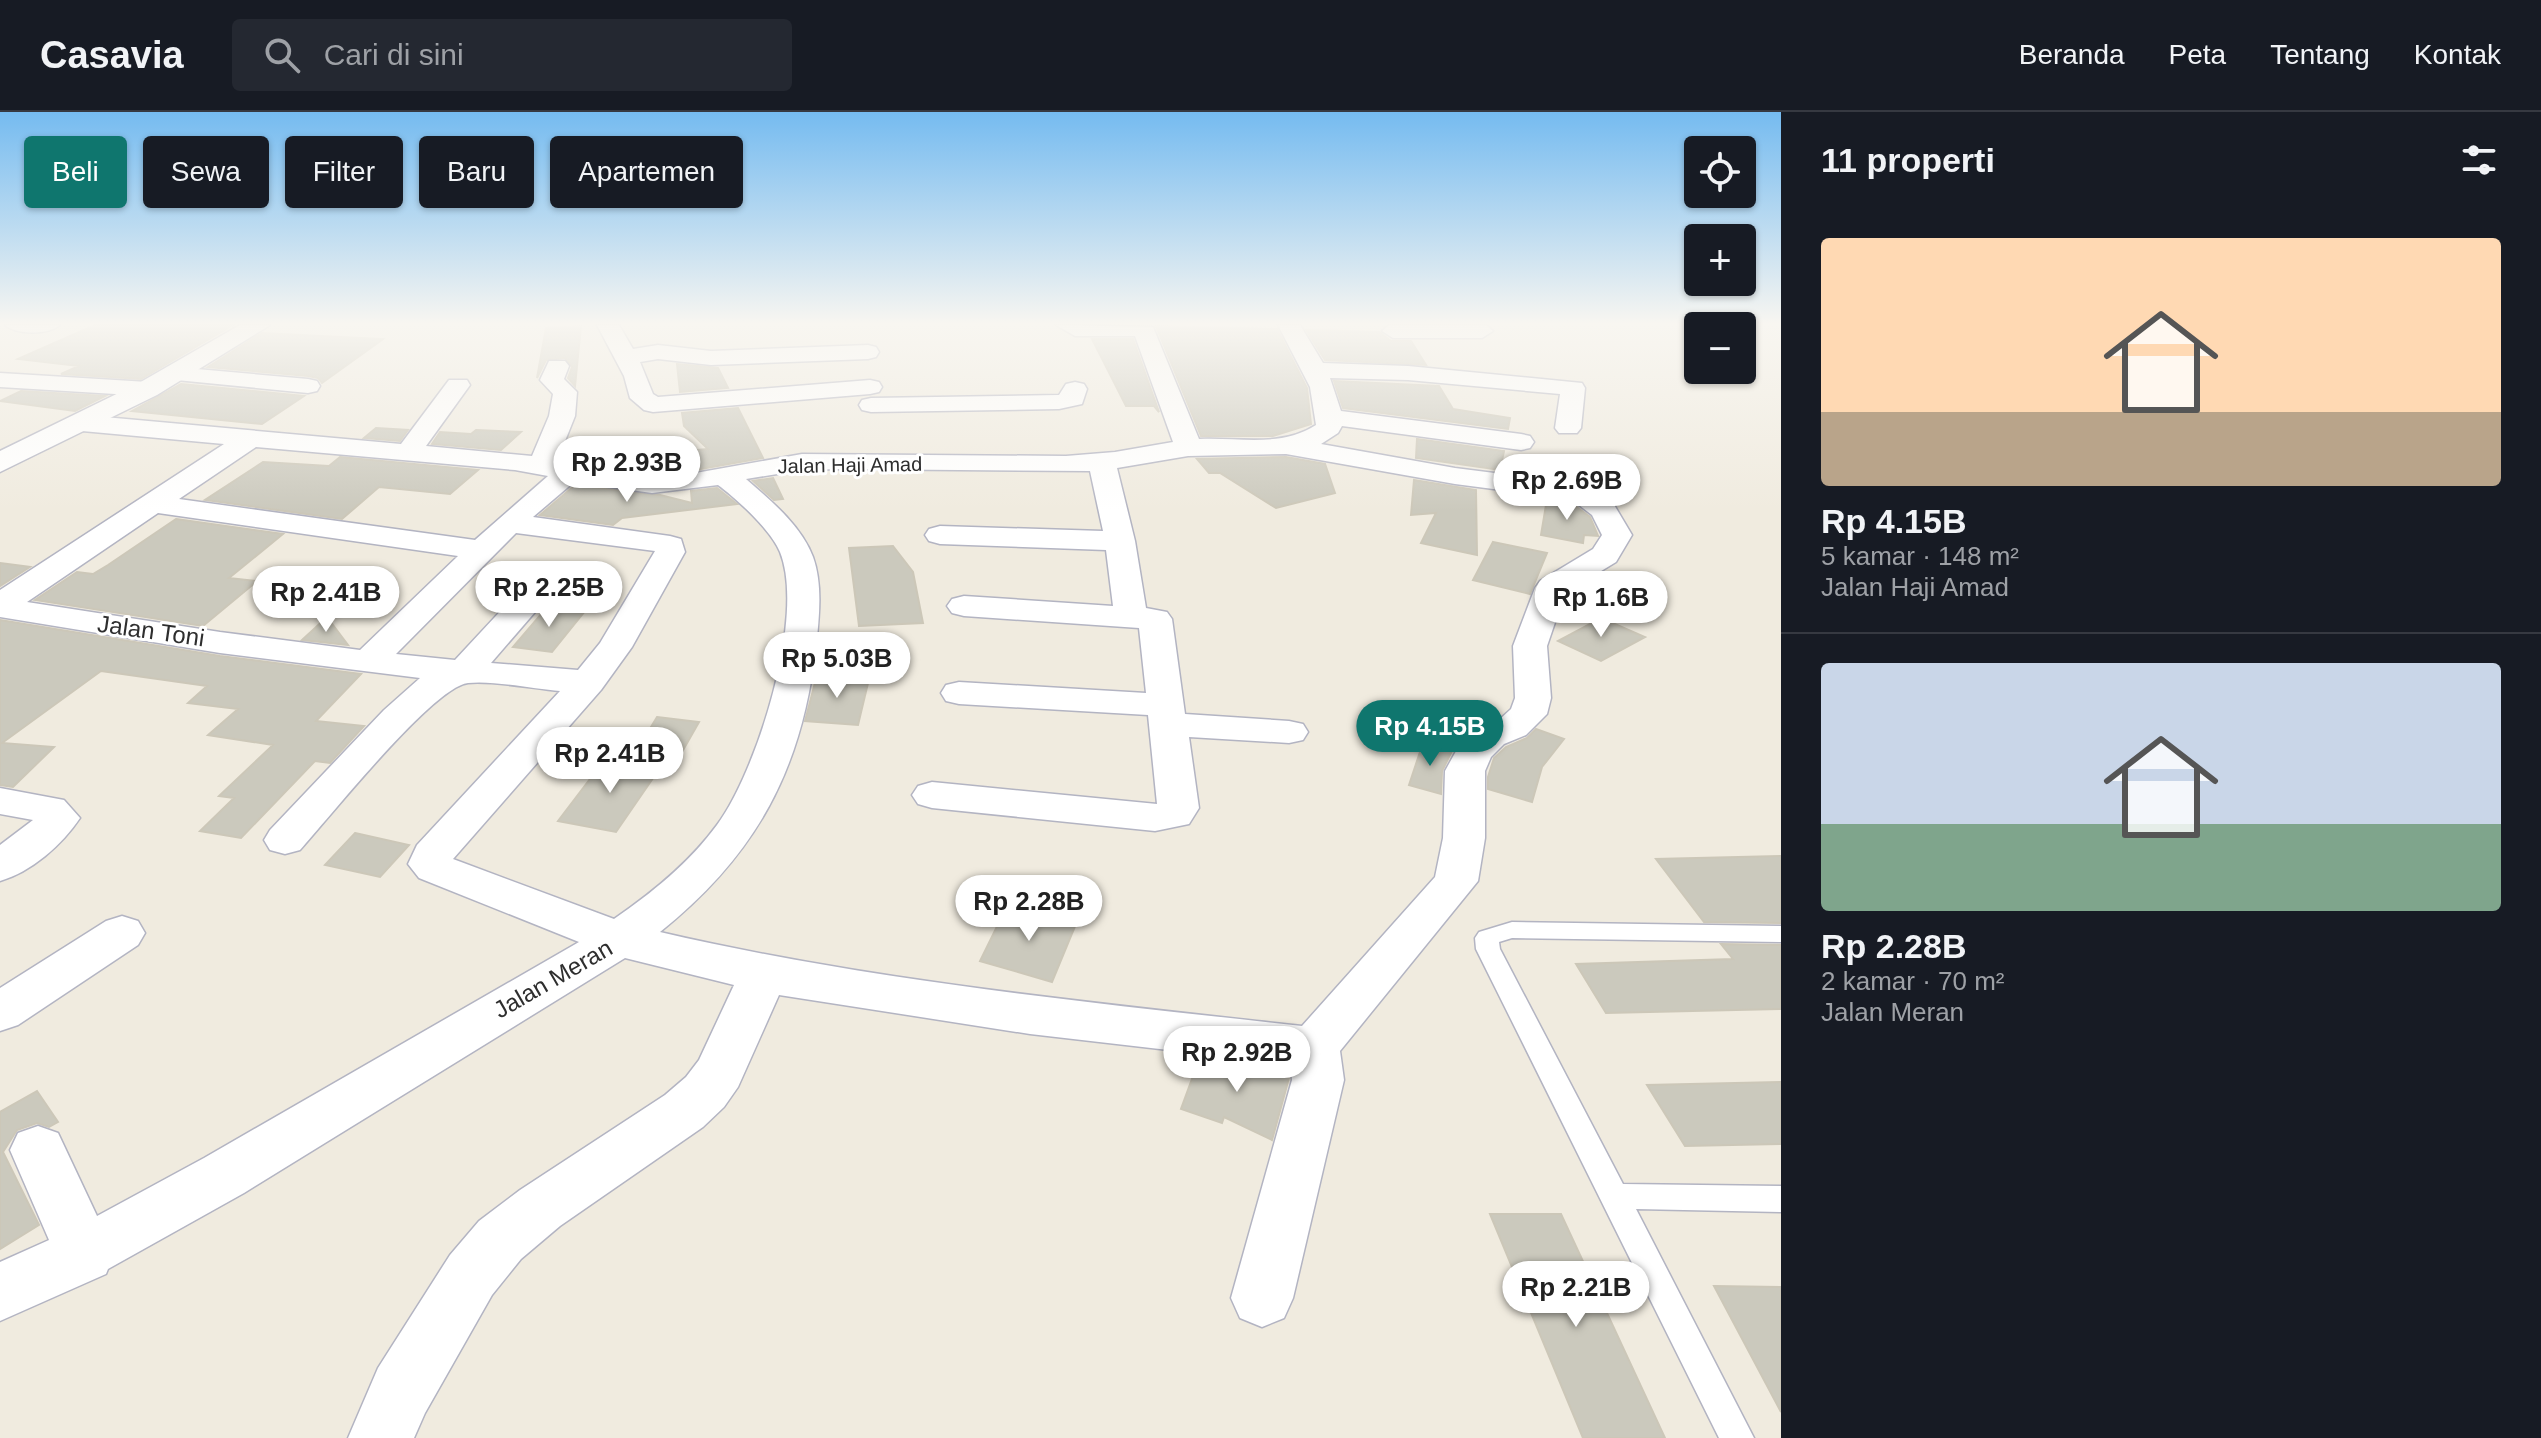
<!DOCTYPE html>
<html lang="id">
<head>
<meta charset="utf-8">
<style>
  :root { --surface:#171b24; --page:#242831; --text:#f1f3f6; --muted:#9ea1a6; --line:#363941; --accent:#0f766e }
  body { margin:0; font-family:Helvetica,sans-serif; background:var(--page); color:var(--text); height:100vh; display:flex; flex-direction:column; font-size:30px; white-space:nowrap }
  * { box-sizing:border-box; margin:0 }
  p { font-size:26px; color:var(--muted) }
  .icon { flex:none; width:44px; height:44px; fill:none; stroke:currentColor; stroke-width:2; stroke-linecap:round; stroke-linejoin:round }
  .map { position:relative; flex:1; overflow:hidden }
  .drawer { display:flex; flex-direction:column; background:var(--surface); width:760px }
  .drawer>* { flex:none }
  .guide { position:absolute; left:24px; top:24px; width:760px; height:72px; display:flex; gap:16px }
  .tools { position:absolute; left:1684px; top:24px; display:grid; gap:16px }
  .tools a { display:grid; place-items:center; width:72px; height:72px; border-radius:8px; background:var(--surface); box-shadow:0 2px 6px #0004; font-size:40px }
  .price { position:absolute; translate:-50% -68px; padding:0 18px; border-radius:28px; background:#fff; color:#222; font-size:26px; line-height:52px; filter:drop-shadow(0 2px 4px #0008) }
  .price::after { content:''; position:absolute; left:50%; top:48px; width:24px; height:18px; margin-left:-12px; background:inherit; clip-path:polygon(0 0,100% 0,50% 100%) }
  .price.on { background:var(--accent); color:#fff }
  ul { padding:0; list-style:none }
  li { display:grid; align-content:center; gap:16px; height:424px; padding:0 40px }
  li+li { border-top:2px solid var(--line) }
  li span { display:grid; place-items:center; height:248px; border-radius:8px; color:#555 }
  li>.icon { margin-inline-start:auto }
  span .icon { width:144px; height:144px; fill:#fffc; stroke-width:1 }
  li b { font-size:34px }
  h2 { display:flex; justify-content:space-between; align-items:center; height:96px; padding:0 40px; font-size:34px }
  .chip { padding:0 28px; border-radius:8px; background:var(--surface); box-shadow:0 2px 6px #0004; font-size:28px; line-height:72px }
  .chip.on { background:var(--accent); color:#fff }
  header { display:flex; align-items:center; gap:48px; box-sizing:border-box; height:112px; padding:0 40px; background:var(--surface); border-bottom:2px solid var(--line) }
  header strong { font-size:38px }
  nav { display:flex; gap:44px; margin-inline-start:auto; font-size:28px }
  .search { width:560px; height:72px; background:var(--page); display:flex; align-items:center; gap:20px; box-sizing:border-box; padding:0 28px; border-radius:8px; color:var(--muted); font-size:30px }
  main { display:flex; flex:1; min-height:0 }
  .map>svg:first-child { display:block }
  .building { fill:#cbc9bd; stroke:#ccc7b8; stroke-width:2 }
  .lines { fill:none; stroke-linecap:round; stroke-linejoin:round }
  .lane-casing { stroke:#b3b4c2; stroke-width:3 }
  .street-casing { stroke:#b3b4c2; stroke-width:3 }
  .secondary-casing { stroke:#b3b4c2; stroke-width:3 }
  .lane { fill:#fff; fill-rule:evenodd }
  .street { fill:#fff; fill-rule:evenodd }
  .secondary { fill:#fff; fill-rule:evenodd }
  .labels { text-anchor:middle; stroke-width:6; stroke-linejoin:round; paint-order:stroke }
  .far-street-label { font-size:20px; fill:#2e2e2e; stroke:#fff }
  .street-label { font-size:24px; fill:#2e2e2e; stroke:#fff }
</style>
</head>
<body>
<header>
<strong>Casavia</strong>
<div class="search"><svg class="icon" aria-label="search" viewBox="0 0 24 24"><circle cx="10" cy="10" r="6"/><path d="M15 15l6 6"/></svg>Cari di sini</div>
<nav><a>Beranda</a><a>Peta</a><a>Tentang</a><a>Kontak</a></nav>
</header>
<main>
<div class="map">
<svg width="1781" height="1326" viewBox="0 0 1781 1326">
  <rect width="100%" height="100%" fill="#f0ebdf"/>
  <!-- building -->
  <path class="building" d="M95 213H233L141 267 61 262 79 254 18 247Z
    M581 214 575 274 568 266 572 255 565 246 546 248 537 266 546 216Z
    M1156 214 1277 217 1307 276 1311 312 1273 324H1201Z
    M1306 218 1379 220 1391 229H1411L1426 253 1325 248Z
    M262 221 383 227 322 271 318 266 308 264 208 255Z
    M1092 227H1133L1159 300 1154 294H1126Z
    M677 252 718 256 728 276 680 280Z
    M1334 269 1439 274 1453 297 1510 306 1508 317 1343 296Z
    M181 272 304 284 262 312 132 299Z
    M21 279 105 284 75 299 0 289Z
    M738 296 763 346 689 359 687 339 708 337 684 314 682 301Z
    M376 316 408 318 400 329 364 326Z
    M476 318 521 320 501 338 432 332 440 320 471 322Z
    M1417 327 1504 339 1500 358 1416 346Z
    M340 345 478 358 450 382 379 375 342 407 205 388 263 350 329 354Z
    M1286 345 1325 352 1335 381 1276 396 1220 361H1209L1197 347Z
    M773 366 783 387 774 388 753 369Z
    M1414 368 1476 378 1477 443 1421 431 1436 401 1411 403Z
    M575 373 660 383 692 391 691 379 717 376 737 392 622 406 613 413 540 403Z
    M1547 387 1570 390 1590 405 1598 424 1584 423 1583 431 1541 423Z
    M176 407 283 422 229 466 257 469 203 514 35 488 77 460 93 462 108 453Z
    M1493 430 1547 441 1530 482 1473 468Z
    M893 434 913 460 923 511 859 514 849 436Z
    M0 451 30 455 0 474Z
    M548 494 585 499 552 540 513 535Z
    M327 505 348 533 302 528Z
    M1601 506 1645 525 1601 549 1558 529Z
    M0 508 220 544 361 562 316 609 364 614 330 651 315 649 241 726 200 719 234 686 219 684 273 633 208 623 238 597 188 591 207 574 101 559 2 631 54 635 13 675 0 673Z
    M817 563 869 567 858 613 805 609Z
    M657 605 699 610 674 654 631 648Z
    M1536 617 1564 627 1542 655 1532 690 1488 677V665L1494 646 1506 635 1527 626Z
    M1423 631 1452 639 1442 659 1441 682 1409 673Z
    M606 646 660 656 616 720 558 709Z
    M355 721 409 733 380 765 325 753Z
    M1781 744V811L1704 810 1656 747Z
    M1008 792 1076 812 1052 870 980 849Z
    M1721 832 1781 833V897L1606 901 1576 852 1733 847Z
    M1200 945 1255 951 1289 966 1272 1028 1224 1005 1222 1011 1181 997Z
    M1781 970V1032L1685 1034 1647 973Z
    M37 979 58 1010 49 1015 37 1011 17 1018 3 1040 39 1113 0 1137V1000Z
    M1490 1102H1561L1665 1326H1583Z
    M1714 1174 1781 1175V1300Z"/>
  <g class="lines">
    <defs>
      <path id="lane" d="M1512 810 1781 814V830L1512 826 1499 830 1500 837 1623 1072 1781 1074V1100L1636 1097 1754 1326H1719L1476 837 1475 826 1479 820Z"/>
      <path id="street" d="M5 213H60C49 223 16 223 5 213Z
        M597 213H619L633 237 658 233 711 239 868 233 876 235 879 240 876 245 868 247 711 253 658 247 640 250 653 282 658 285 870 268 879 270 882 275 879 280 870 282 653 300 644 298 630 286 624 264Z
        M1056 213 1153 215 1199 327C1239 325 1280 336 1316 313L1310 275 1278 213H1300L1323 251 1408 254 1582 271 1585 276 1581 316 1577 321H1559L1555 316 1560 282 1408 268 1330 266 1341 299 1521 322 1530 324 1534 330 1530 336 1521 338 1342 314 1338 321 1321 332 1455 356 1588 373 1613 391 1632 423 1616 450 1565 481 1547 534 1551 586 1547 602 1526 623 1504 632 1491 645 1485 659V726L1478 769 1340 939 1344 968 1293 1186 1284 1206 1262 1215 1240 1206 1231 1186 1292 968 1290 952 1030 922 779 883 738 975 724 995 703 1015 560 1114 521 1147 492 1183 425 1301 414 1326H348L378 1256 450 1143 479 1109 520 1078 665 983 686 965 699 948 734 873 625 846 244 1081 108 1157 106 1162 0 1209V1150L49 1128 10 1038 18 1021 38 1014 58 1021 97 1104 204 1046 579 830 419 766 408 752 417 733 560 579C534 577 492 568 468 571 433 575 329 706 300 738L285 742 270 738 264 728 270 718 384 598 420 566 220 541 0 505V478L224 332 82 319 73 316 69 311 73 306 82 303 401 332 449 268H467L470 273 426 334 532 344 549 304 553 282 540 268 549 249H565L569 254 564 267 577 280 575 304 557 349 617 362 652 365 690 362 802 342 1066 344 1115 340 1173 330 1135 224H1075ZM256 335 515 358 548 364 475 428 179 387ZM1286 342 1455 372 1571 387 1592 403 1602 423 1593 437 1540 469 1535 476 1513 534 1515 586 1511 597 1500 607 1476 616 1460 632 1445 659 1443 726 1435 765 1302 914C1087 890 871 869 660 820 756 743 802 658 816 535 819 506 823 473 813 445 801 413 770 388 746 367L802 358 840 357 1090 359 1103 419 940 414 929 417 925 423 929 429 940 432 1106 438 1113 494 964 484 952 487 947 494 952 501 964 504 1139 516 1146 581 959 570 946 573 941 581 946 589 959 592 1148 603 1157 692 932 670 918 674 912 683 918 692 932 696 1155 719 1189 712 1199 696 1189 625 1289 631 1303 628 1308 620 1303 612 1289 609 1185 602 1172 507 1167 500 1146 496 1135 429 1117 356 1188 344ZM574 370 652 381 718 373C737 387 771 418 780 440 806 504 757 659 717 713 690 750 652 781 614 807L453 747 601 578 632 535 685 440 681 427 670 424 533 405ZM158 401 458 444 360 538 220 520 27 490ZM516 421 655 439 600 531 578 558 491 551 549 484 545 477 533 474 521 477 455 548 396 542Z
        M1389 213H1486L1493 219 1482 226H1393L1382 219Z
        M174 255 308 267 317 269 320 274 317 279 308 281 166 267 162 262 166 257Z
        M0 261 148 270 157 272 160 277 157 282 148 284 0 275Z
        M1075 270 1084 272 1087 277 1082 292 1059 297 871 300 862 298 859 293 862 288 871 286 1059 283 1066 272Z
        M0 676 64 688 80 706C62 733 31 760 0 769V733L33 708 0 702Z
        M122 804 138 809 145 821 138 833 18 913 0 919V876L106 809Z"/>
      <path id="secondary" d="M240 213H270L157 283 0 360V339L139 271Z"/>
    </defs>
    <!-- lane casing -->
    <use href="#lane" class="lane-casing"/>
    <!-- street casing -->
    <use href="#street" class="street-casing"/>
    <!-- secondary casing -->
    <use href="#secondary" class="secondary-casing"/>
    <!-- lane -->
    <use href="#lane" class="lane"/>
    <!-- street -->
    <use href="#street" class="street"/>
    <!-- secondary -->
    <use href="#secondary" class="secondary"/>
  </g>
  <!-- sky -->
  <linearGradient id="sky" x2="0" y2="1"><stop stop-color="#75bbf0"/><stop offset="0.53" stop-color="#f8f6f1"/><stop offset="1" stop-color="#f8f6f1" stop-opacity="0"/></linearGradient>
  <rect width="1781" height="399" fill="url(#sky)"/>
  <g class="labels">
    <!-- far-street labels -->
    <g class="far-street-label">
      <text transform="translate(850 353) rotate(-1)" y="7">Jalan Haji Amad</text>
    </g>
    <!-- street labels -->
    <g class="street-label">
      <text transform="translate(151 519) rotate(8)" y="8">Jalan Toni</text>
      <text transform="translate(553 867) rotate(-30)" y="8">Jalan Meran</text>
    </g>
  </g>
</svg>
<div class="tools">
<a><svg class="icon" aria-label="locate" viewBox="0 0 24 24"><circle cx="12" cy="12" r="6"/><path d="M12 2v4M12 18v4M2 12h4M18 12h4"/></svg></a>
<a>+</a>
<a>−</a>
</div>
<b class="price" style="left:627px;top:392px">Rp 2.93B</b>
<b class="price" style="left:1567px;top:410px">Rp 2.69B</b>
<b class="price" style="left:549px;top:517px">Rp 2.25B</b>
<b class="price" style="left:326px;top:522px">Rp 2.41B</b>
<b class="price" style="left:1601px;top:527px">Rp 1.6B</b>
<b class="price" style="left:837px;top:588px">Rp 5.03B</b>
<b class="price on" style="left:1430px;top:656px">Rp 4.15B</b>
<b class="price" style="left:610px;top:683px">Rp 2.41B</b>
<b class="price" style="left:1029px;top:831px">Rp 2.28B</b>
<b class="price" style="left:1237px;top:982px">Rp 2.92B</b>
<b class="price" style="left:1576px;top:1217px">Rp 2.21B</b>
<div class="guide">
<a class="chip on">Beli</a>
<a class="chip">Sewa</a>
<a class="chip">Filter</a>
<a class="chip">Baru</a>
<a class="chip">Apartemen</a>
</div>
</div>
<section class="drawer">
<h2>11 properti<svg class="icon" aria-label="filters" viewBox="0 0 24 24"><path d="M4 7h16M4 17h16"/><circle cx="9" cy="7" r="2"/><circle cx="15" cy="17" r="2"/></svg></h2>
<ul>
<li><span style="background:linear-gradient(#ffd9b3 70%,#b9a48a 0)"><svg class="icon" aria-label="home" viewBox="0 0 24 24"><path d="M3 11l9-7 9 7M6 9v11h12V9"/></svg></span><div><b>Rp 4.15B</b><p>5 kamar · 148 m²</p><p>Jalan Haji Amad</p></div></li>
<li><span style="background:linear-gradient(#c9d6e8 65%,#7fa58c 0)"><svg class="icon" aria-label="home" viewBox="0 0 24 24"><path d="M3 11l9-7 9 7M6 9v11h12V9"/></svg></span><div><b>Rp 2.28B</b><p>2 kamar · 70 m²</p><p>Jalan Meran</p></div></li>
</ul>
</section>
</main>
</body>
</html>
